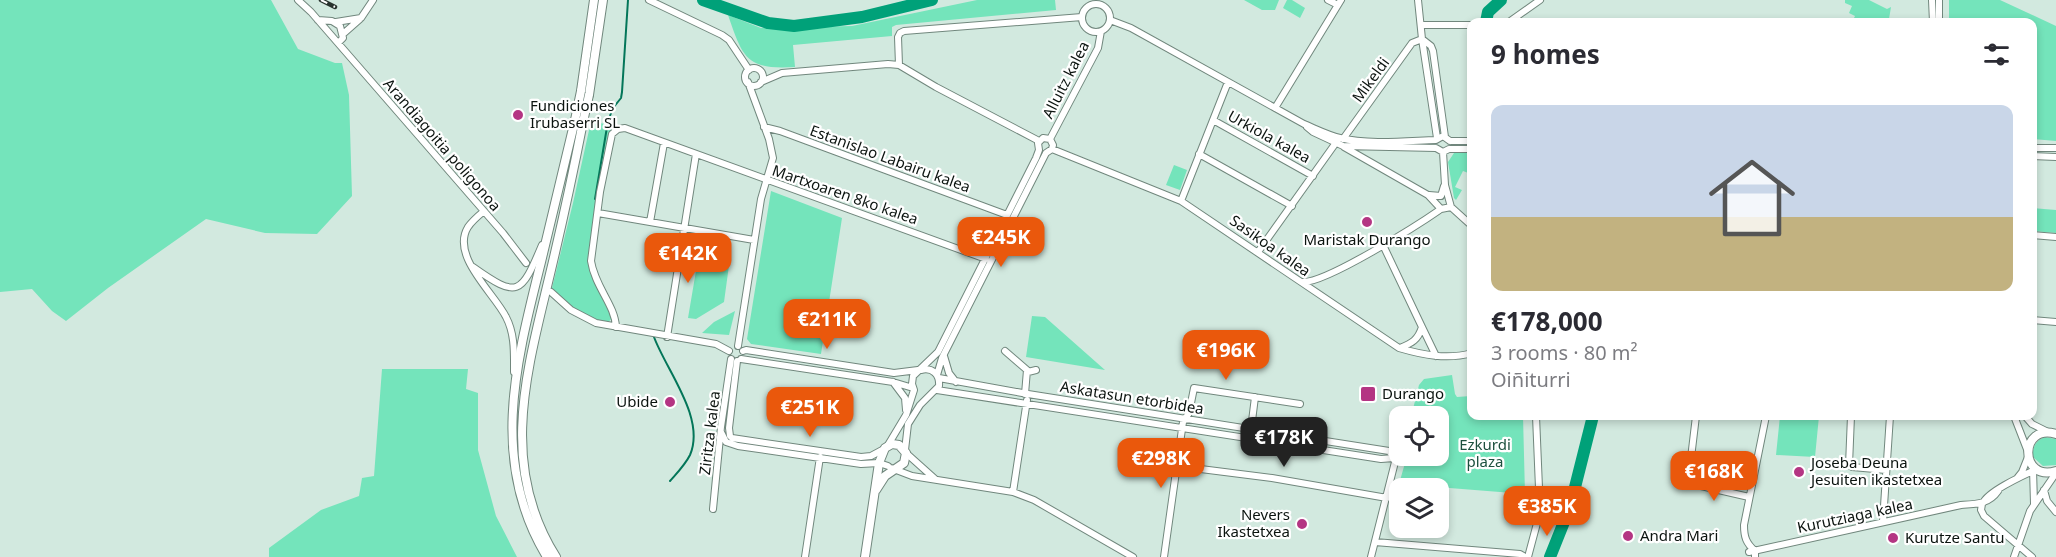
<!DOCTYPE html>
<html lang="en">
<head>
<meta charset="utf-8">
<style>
  :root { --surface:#fff; --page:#f7f7f7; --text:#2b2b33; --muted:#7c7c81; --line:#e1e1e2; --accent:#ea580c }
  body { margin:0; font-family:"Noto Sans",sans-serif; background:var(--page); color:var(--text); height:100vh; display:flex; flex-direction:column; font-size:22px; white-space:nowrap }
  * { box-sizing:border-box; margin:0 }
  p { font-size:20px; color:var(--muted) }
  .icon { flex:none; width:33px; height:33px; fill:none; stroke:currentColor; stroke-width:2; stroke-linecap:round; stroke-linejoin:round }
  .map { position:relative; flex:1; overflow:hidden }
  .side { position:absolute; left:1467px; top:18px; width:570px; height:402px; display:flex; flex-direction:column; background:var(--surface); border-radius:12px; box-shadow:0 3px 9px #0003 }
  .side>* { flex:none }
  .fabs { position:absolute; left:1389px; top:406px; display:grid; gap:12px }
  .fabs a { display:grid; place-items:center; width:60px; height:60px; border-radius:12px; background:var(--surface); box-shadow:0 3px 9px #0003; font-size:30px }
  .price { position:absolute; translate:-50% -51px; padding:0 14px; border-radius:12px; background:var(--accent); color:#fff; font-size:20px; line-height:39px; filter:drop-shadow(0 2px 3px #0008) }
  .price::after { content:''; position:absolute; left:50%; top:36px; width:18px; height:14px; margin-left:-9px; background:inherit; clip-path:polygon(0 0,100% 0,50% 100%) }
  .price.selected { background:#222; color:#fff }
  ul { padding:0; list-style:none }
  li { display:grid; align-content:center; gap:12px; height:318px; padding:0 24px }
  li+li { border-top:2px solid var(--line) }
  li span { display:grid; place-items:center; height:186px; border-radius:12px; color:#555 }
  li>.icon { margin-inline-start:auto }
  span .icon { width:108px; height:108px; fill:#fffc; stroke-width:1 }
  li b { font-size:26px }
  h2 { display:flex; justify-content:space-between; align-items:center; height:72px; padding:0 24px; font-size:26px }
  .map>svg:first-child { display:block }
  .green { fill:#74e4bb }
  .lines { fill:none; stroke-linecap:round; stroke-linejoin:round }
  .stream { stroke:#037659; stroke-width:2 }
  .river { stroke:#00a179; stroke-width:12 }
  .minor-casing { stroke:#71877d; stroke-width:8 }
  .major-casing { stroke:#71877d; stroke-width:10 }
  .minor { stroke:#fff; stroke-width:6 }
  .major { stroke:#fff; stroke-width:8 }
  .rail-casing { stroke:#28322d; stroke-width:4.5 }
  .rail { stroke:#fff; stroke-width:2; stroke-dasharray:7; stroke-linecap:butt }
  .major-bridge-casing { stroke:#71877d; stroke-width:10; stroke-linecap:butt }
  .major-bridge { stroke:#fff; stroke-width:8 }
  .poi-dot { fill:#b43583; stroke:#fff; stroke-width:2 }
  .labels { text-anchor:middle; stroke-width:4.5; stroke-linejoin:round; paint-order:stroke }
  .street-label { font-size:15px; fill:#0b130f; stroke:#fff }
  .poi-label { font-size:15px; fill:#0b130f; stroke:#fff; text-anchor:start }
  .park-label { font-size:15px; fill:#1c503e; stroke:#fff }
</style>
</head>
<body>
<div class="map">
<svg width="2056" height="557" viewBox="0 0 2056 557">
  <rect width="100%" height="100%" fill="#d2e9df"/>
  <!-- green -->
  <path class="green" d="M0 0H271L298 49 335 63H342L349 95 352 196 317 234 265 233 206 219 108 288 66 321 52 311 32 289 0 292Z
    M977 0H1055L1056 10 896 25 892 27V36L793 45 795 67C746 70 743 58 728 15L761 28 852 26Z
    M1244 0H1279L1275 10H1262Z
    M1287 0H1292L1305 8 1300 18 1283 8Z
    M1845 0H1869L1887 9 1891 7 1889 19 1894 20 1893 22H1852L1855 16 1849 13 1852 6 1845 3Z
    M1949 0H2000L2056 26V141L2033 139 2032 22H1949Z
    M591 121 614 126 604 169 591 261 612 318 606 325 583 317 551 292 573 203Z
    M1454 153H1472L1471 174 1463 171 1455 187 1462 190 1456 200 1454 198 1448 162Z
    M1174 165 1187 170 1180 190 1166 185Z
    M771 191 842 218 821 354 751 344 747 339Z
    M2032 208 2056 210V233L2033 231Z
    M702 254 730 258 724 302 696 319 688 318 698 259H701Z
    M735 311 729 335 702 333 714 322Z
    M1032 316 1045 317 1105 370 1026 357Z
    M382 369H468L466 389 478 393V450L496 516 517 557H269V548L321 510 359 496 362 478 374 476Z
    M1452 375 1455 394 1457 397 1471 396 1472 416H1523L1525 494 1399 484 1407 456H1438V417H1411L1419 385 1424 379Z
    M1780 416H1819L1815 457 1776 455Z
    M2045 437 2056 439V465L2043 466 2033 457C2032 447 2036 440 2045 437Z"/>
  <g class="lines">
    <!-- stream -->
    <path class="stream" d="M595 199 608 121 613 108 621 98 622 92 628 0
      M654 337C666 370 706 418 690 455 685 465 677 473 670 481"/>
    <!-- river -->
    <path class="river" d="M703 0 768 23 794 26 862 17 932 0
      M1486 22 1488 12 1501 0
      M1550 557 1570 507 1593 416"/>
    <defs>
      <path id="minor" d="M298 0 311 12 503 233 526 263
        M649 0 722 35 729 40 749 70
        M1328 0 1338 5
        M1418 0 1422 39 1437 138
        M1932 0 1933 22
        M1082 18a14 14 0 1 1 28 0a14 14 0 1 1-28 0Z
        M318 20 332 21 340 26 343 38 338 43
        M1110 20 1131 28 1304 124C1316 129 1328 135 1340 138 1368 145 1407 141 1436 140L1443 136 1450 141
        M336 22 361 18 373 0
        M1509 22 1540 0
        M1939 22V0
        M1421 25H1472
        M343 34 360 19
        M1422 39 1431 46 1433 51 1445 137
        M899 65 898 37 900 33 904 31 1082 17
        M745 77a9 9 0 1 1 18 0a9 9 0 1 1-18 0Z
        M761 82 782 73 888 64 899 65 936 87 1039 141
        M1275 108 1341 0
        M1213 120 1313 176
        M764 127 780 131 1007 215
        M1307 127 1313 132 1343 146 1436 148 1443 152 1449 149H1472
        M1050 139 1098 48 1101 31
        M1343 139 1412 43 1422 39
        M1450 141H1472
        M1344 147 1428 195 1441 209
        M2032 148H2056
        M1052 149 1181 201 1399 348C1423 355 1447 360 1472 353
        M1443 152 1445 185 1451 207
        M1199 154 1292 206
        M2032 156 2056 157
        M1429 195 1441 196 1444 186
        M1181 201 1228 82
        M1451 207 1472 226
        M484 211C478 216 472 221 468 227 450 256 495 294 506 317 515 334 514 353 514 372
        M598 213 754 240
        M650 222 664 143
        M2032 235 2056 237
        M1383 245 1422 327C1418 340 1412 343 1400 348
        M1258 252 1335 144
        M473 267C518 299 521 295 542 245
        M1303 282C1326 283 1418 225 1441 209L1451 207
        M551 292 571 310 596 323 716 344 729 351
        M2032 320 2056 322
        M616 327C615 305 595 287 591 261L600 192 612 134 618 129 625 128 986 259
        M1422 327 1436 356
        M667 337 696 154
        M738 346 761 199 773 158 769 139 748 82
        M743 351 746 350 894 373 918 370
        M1005 351 1027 370 1025 394
        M944 356 949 373 956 382
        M741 359 893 382 913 388
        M737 361 729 428 730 436 732 438 861 457 871 456 884 449
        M1028 372 1036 370
        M937 375 942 358 1046 153 1052 149 1053 145 1050 139
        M939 378 1028 394 1389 451 1394 458
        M893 382 905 398 906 410
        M937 390 1381 459 1394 458
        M1696 416 1688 483 1749 497
        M1851 416 1849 465 1852 467 1886 470
        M2014 416 2028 452
        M2025 416 2032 424 2048 432
        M1251 429 1255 397
        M721 432 726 442 738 446 861 464 879 463 888 466
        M888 445 906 415 914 390 912 384 913 376 938 352 1036 158 1039 150 1038 143 1043 138 1050 139
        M905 450 908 424 920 405 939 386C940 375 933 367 921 370
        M906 453 935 479
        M1177 466 1272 478 1387 498
        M891 468 912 476 1013 492 1034 500 1133 557
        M2033 469 2034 504
        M2018 477 2022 472 2028 457
        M2044 490 2047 501 2056 512
        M1013 492 1027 400
        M1983 503C1988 491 2024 475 2037 469
        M1982 504 1981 510 1984 516 2032 557
        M713 509 721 427 731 359
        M1883 521 1890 416
        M1375 542 1520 554 1525 557
        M1749 552 1961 505C1977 504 1989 504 1998 491
        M805 557 820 457
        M1164 557 1183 422 1189 413 1194 388 1300 404
        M1371 557 1395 462 1394 458
        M1528 557 1540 512 1536 416
        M1755 557V551C1746 543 1744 537 1744 525L1766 416
        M2014 557 2030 511 2056 473"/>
      <path id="major" d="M581 91 594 0
        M589 95 603 0
        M2056 434C2019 423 2019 482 2056 471
        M547 557C489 462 516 362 541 262 552 215 564 167 575 120
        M556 557C498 465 527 371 550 274 562 224 573 173 583 122
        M865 557 879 463 885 448 892 444 899 445 906 453 904 463 885 476 876 490"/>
    </defs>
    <!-- minor casing -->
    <use href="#minor" class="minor-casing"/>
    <!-- major casing -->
    <use href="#major" class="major-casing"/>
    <!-- minor -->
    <use href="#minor" class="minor"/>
    <!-- major -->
    <use href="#major" class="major"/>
    <defs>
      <path id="rail" d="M321 0 335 7"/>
    </defs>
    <!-- rail casing -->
    <use href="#rail" class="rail-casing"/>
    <!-- rail -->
    <use href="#rail" class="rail"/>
    <defs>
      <path id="major-bridge" d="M575 120 581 91
        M583 122 589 95"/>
    </defs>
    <!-- major-bridge casing -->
    <use href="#major-bridge" class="major-bridge-casing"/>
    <!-- major-bridge -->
    <use href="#major-bridge" class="major-bridge"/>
  </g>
  <!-- markers -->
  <g class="poi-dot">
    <circle cx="518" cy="115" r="6"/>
    <circle cx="1367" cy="222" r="6"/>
    <rect x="1360" y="386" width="16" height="16" rx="3"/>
    <circle cx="670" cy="402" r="6"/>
    <circle cx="1799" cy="472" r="6"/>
    <circle cx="1302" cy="524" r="6"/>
    <circle cx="1628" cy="536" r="6"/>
    <circle cx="1893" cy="538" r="6"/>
  </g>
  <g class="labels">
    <!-- street labels -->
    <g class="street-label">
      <text transform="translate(1066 80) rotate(-63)" y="5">Alluitz kalea</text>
      <text transform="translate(1371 80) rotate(-54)" y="5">Mikeldi</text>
      <text transform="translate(1269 137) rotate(29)" y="5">Urkiola kalea</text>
      <text transform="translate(442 145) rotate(49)" y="5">Arandiagoitia poligonoa</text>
      <text transform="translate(890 159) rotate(20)" y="5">Estanislao Labairu kalea</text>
      <text transform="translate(845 195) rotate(19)" y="5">Martxoaren 8ko kalea</text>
      <text transform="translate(1270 246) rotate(35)" y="5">Sasikoa kalea</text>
      <text transform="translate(1132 398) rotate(9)" y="5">Askatasun etorbidea</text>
      <text transform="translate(710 433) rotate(-83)" y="5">Ziritza kalea</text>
      <text transform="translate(1855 516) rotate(-12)" y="5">Kurutziaga kalea</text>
    </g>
    <!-- poi labels -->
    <g class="poi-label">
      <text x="530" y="111">Fundiciones<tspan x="530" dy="17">Irubaserri SL</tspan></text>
      <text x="1367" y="245" text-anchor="middle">Maristak Durango</text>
      <text x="1382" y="399">Durango</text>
      <text x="658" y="407" text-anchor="end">Ubide</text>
      <text x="1811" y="468">Joseba Deuna<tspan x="1811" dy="17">Jesuiten ikastetxea</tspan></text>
      <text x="1290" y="520" text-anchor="end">Nevers<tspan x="1290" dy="17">Ikastetxea</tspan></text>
      <text x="1640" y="541">Andra Mari</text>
      <text x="1905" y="543">Kurutze Santu</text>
    </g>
    <!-- park labels -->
    <g class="park-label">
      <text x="1485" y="450">Ezkurdi<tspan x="1485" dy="17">plaza</tspan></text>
    </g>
  </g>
</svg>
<div class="fabs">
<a><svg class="icon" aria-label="locate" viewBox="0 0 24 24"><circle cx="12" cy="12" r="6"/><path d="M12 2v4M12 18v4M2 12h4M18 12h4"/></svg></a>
<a><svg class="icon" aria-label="layers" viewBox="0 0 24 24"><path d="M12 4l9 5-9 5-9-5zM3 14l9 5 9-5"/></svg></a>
</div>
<b class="price" style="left:1001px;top:268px">€245K</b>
<b class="price" style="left:688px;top:284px">€142K</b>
<b class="price" style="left:827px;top:350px">€211K</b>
<b class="price" style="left:1226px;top:381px">€196K</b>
<b class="price" style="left:810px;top:438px">€251K</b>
<b class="price selected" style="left:1284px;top:468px">€178K</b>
<b class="price" style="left:1161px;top:489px">€298K</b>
<b class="price" style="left:1714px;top:502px">€168K</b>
<b class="price" style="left:1547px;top:537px">€385K</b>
<section class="side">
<h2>9 homes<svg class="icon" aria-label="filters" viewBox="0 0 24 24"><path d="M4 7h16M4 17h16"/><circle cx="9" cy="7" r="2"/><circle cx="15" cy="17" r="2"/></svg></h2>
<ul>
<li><span style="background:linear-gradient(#c9d6e8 60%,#c2b280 0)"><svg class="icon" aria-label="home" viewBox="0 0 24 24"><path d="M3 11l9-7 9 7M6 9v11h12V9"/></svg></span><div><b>€178,000</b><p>3 rooms · 80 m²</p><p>Oiñiturri</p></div></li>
</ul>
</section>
</div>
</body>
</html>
